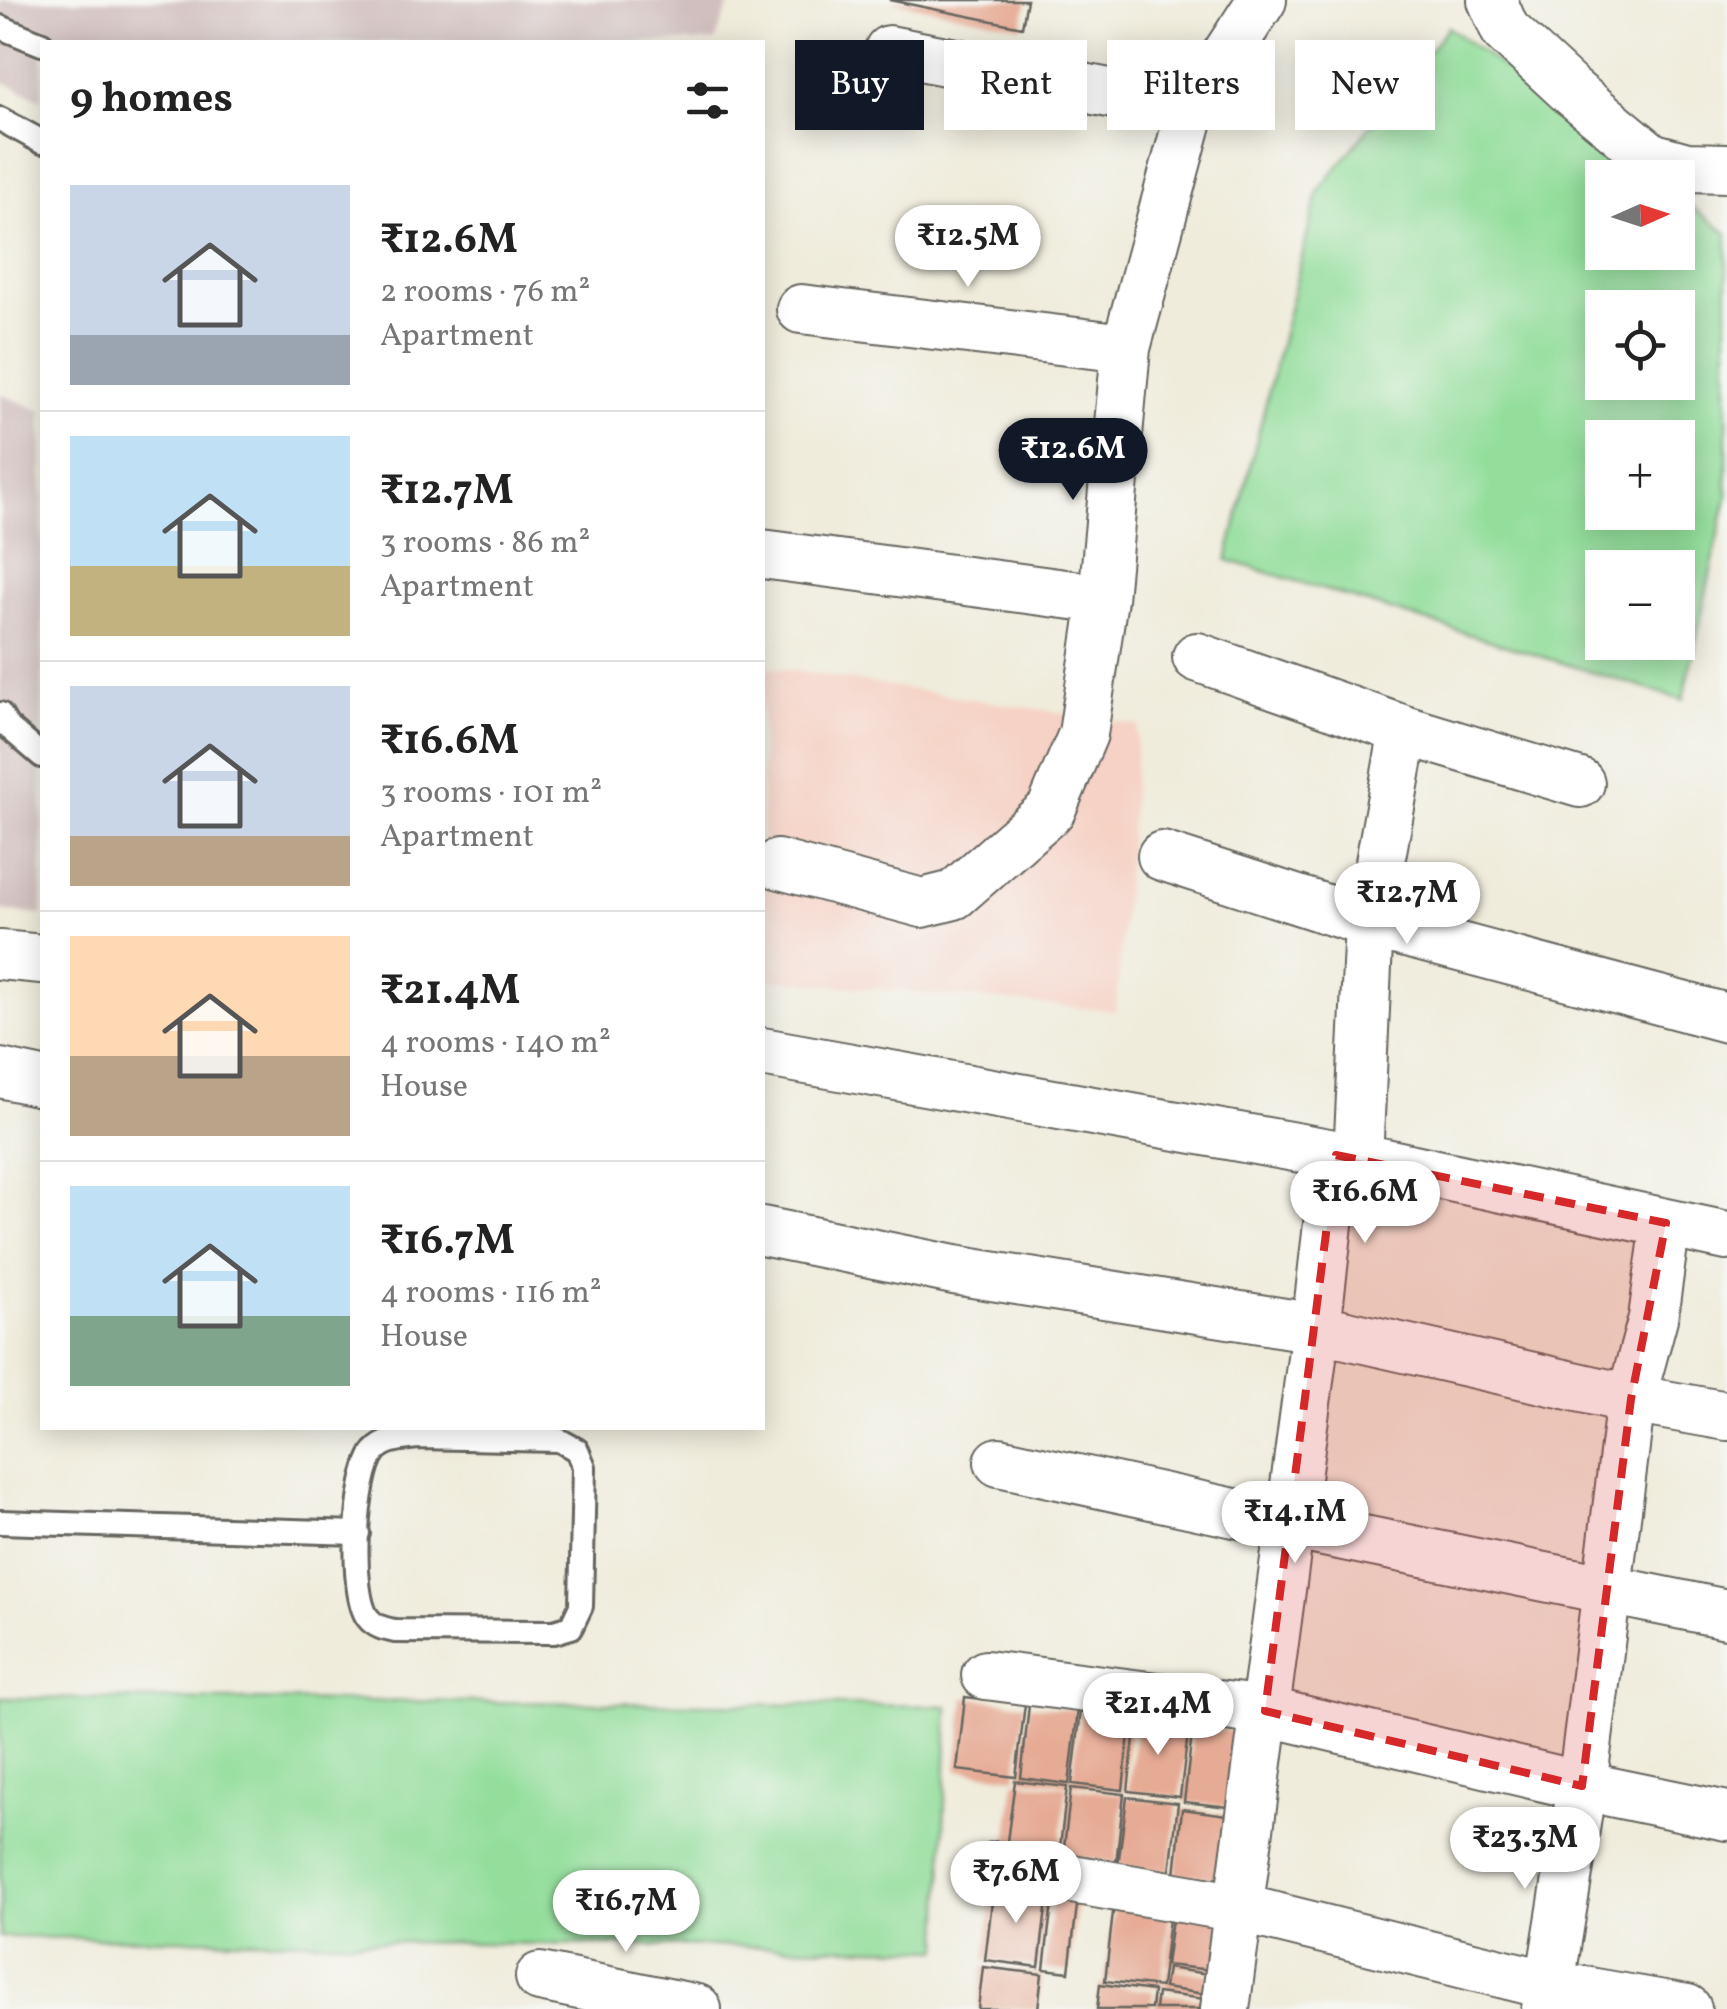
<!DOCTYPE html>
<html lang="en">
<head>
<meta charset="utf-8">
<style>
  :root { --surface:#fff; --page:#f6f6f6; --text:#222; --muted:#767676; --line:#e0e0e0; --accent:#111827 }
  body { margin:0; font-family:Vollkorn,serif; background:var(--page); color:var(--text); height:100vh; display:flex; flex-direction:column; font-size:38px; white-space:nowrap }
  * { box-sizing:border-box; margin:0 }
  p { font-size:32px; color:var(--muted) }
  .icon { flex:none; width:55px; height:55px; fill:none; stroke:currentColor; stroke-width:2; stroke-linecap:round; stroke-linejoin:round }
  .map { position:relative; flex:1; overflow:hidden }
  .panel { position:absolute; left:40px; top:40px; width:725px; height:1390px; display:flex; flex-direction:column; background:var(--surface); border-radius:0px; box-shadow:0 5px 25px #0003 }
  .panel>* { flex:none }
  .banner { position:absolute; left:795px; top:40px; width:780px; height:90px; display:flex; gap:20px }
  .needle { width:65px; rotate:87deg }
  .buttons { position:absolute; left:1585px; top:160px; display:grid; gap:20px }
  .buttons a { display:grid; place-items:center; width:110px; height:110px; border-radius:0px; background:var(--surface); box-shadow:0 5px 25px #0003; font-size:50px }
  .price { position:absolute; translate:-50% -85px; padding:0 22px; border-radius:35px; background:#fff; color:#222; font-size:32px; line-height:65px; filter:drop-shadow(0 2px 5px #0008) }
  .price::after { content:''; position:absolute; left:50%; top:60px; width:30px; height:22px; margin-left:-15px; background:inherit; clip-path:polygon(0 0,100% 0,50% 100%) }
  .price.on { background:var(--accent); color:#fff }
  ul { padding:0; list-style:none }
  li { display:flex; align-items:center; gap:30px; height:250px; padding:0 30px }
  li+li { border-top:2px solid var(--line) }
  li span { display:grid; place-items:center; flex:none; width:280px; height:200px; border-radius:0px; color:#555 }
  li>.icon { margin-inline-start:auto }
  span .icon { width:120px; height:120px; fill:#fffc; stroke-width:1 }
  li b { font-size:42px }
  h2 { display:flex; justify-content:space-between; align-items:center; height:120px; padding:0 30px; font-size:42px }
  .tag { padding:0 35px; border-radius:0px; background:var(--surface); box-shadow:0 5px 25px #0003; font-size:35px; line-height:90px }
  .tag.on { background:var(--accent); color:#fff }
  .map>svg:first-child { display:block }
  .built { fill:#f6d1c5 }
  .industrial { fill:#d1bfbf }
  .green { fill:#93de9b; stroke:#587d5c; stroke-width:2.5; fill-rule:evenodd }
  .building { fill:#e6ab95 }
  .lines { fill:none; stroke-linecap:round; stroke-linejoin:round }
  .service-casing { stroke:#66655f; stroke-width:28 }
  .minor-casing { stroke:#66655f; stroke-width:52 }
  .service { stroke:#fff; stroke-width:22 }
  .minor { stroke:#fff; stroke-width:48 }
  .marked { fill:#d62828; fill-opacity:0.2; stroke:#d62828; stroke-width:8; stroke-dasharray:20 12; stroke-linejoin:round }
</style>
</head>
<body>
<div class="map">
<svg width="1727" height="2009" viewBox="0 0 1727 2009">
  <rect width="100%" height="100%" fill="#f6f6f2"/>
  <filter id="ink" filterUnits="userSpaceOnUse"><feTurbulence type="fractalNoise" baseFrequency=".01" numOctaves="2"/><feDisplacementMap in="SourceGraphic" scale="20" xChannelSelector="R" yChannelSelector="G"/><feConvolveMatrix kernelMatrix="1 2 1 2 8 2 1 2 1" color-interpolation-filters="sRGB"/></filter>
  <filter id="wash" filterUnits="userSpaceOnUse"><feTurbulence type="fractalNoise" baseFrequency=".0048" numOctaves="4" result="noise"/><feDisplacementMap in="SourceGraphic" scale="40" xChannelSelector="R" yChannelSelector="G"/><feGaussianBlur stdDeviation="2.25" result="paint"/><feColorMatrix in="noise" values="0 0 0 0 0 0 0 0 0 0 0 0 0 0 0 0 0 1.4 0 .05"/><feComposite in="paint" operator="in"/></filter>
  <g filter="url(#wash)">
    <rect width="100%" height="100%" fill="#efecdb"/>
    <!-- built -->
    <path class="built" d="M762 666 1138 725 1116 1011 763 979Z"/>
    <!-- industrial -->
    <path class="industrial" d="M0 0H731L715 42H42V100L0 80Z
      M0 394 42 411V915L0 911Z"/>
    <!-- green -->
    <path class="green" d="M1448 27 1652 177 1602 178V252H1678V197L1727 233V497L1683 700 1227 560 1318 192ZM1602 308H1678V382H1602ZM1602 438H1678V512H1602ZM1602 568H1678V642H1602Z
      M0 1698 948 1706 940 1949 0 1937Z"/>
    <g id="blocks">
      <!-- building -->
      <path class="building" d="M889 0H1027L1022 27Z
        M965 1697 1025 1704 1016 1777 957 1770Z
        M1029 1705 1078 1710 1069 1784 1021 1778Z
        M1081 1710 1131 1716 1123 1790 1072 1784Z
        M1136 1720 1189 1726 1180 1797 1128 1791Z
        M1193 1726 1246 1733 1238 1808 1184 1802Z
        M1015 1781 1067 1787 1059 1856 1006 1849Z
        M1071 1788 1124 1794 1116 1863 1063 1856Z
        M1127 1797 1178 1803 1170 1872 1118 1866Z
        M1182 1809 1235 1816 1228 1880 1175 1874Z
        M994 1885 1048 1892 1039 1967 985 1960Z
        M1053 1894 1078 1897 1069 1972 1044 1969Z
        M1114 1904 1170 1911 1161 1987 1105 1981Z
        M1173 1912 1226 1918 1220 1971 1166 1965Z
        M983 1967 1042 1974 1038 2009H978Z
        M1167 1968 1215 1975 1212 1995 1164 1988Z
        M1100 1984 1153 1991 1151 2009H1097Z
        M1157 1993 1213 2000 1211 2009H1155Z"/>
    </g>
  </g>
  <g filter="url(#ink)">
    <use href="#blocks" fill-opacity="0" stroke="#66655f" stroke-width="2.5"/>
    <g class="lines">
      <defs>
        <path id="service" d="M0 27 42 44
          M0 119 42 142
          M0 714 7 726 42 756
          M418 1437 559 1440 577 1450 584 1467 581 1606 571 1627 554 1632 395 1631C385 1629 375 1627 368 1618 349 1594 355 1475 375 1451 386 1439 403 1439 418 1437Z
          M0 1522 358 1533"/>
        <path id="minor" d="M1492 0 1505 30 1570 90 1651 157 1687 167 1727 168
          M889 50 1191 109
          M801 309 1126 348
          M762 554 1103 599
          M1197 657 1404 730 1580 783
          M1162 856 1369 923 1727 1018
          M777 864 922 903 954 895 1051 810 1083 734 1103 599 1126 348 1191 109 1262 0
          M0 955 42 959
          M762 1052 1385 1163 1727 1236
          M0 1073 42 1082
          M1358 1159 1369 923 1404 730
          M1666 1223 1653 1318 1631 1399 1582 1786 1727 1816
          M762 1231 954 1270 1316 1328 1631 1399 1727 1416
          M999 1462 1290 1525 1727 1614
          M986 1675 1265 1711 1582 1786 1546 2009
          M997 1866 1239 1908 1549 1985 1687 2009
          M540 1977 697 2009
          M1225 2009 1316 1328 1336 1155"/>
      </defs>
      <!-- service casing -->
      <use href="#service" class="service-casing"/>
      <!-- minor casing -->
      <use href="#minor" class="minor-casing"/>
      <!-- service -->
      <use href="#service" class="service"/>
      <!-- minor -->
      <use href="#minor" class="minor"/>
    </g>
  </g>
  <!-- marked area -->
  <path class="marked" d="M1336 1155 1666 1223 1631 1399 1582 1786 1265 1711Z"/>
</svg>
<div class="buttons">
<a><svg class="needle" viewBox="-14 -14 28 28"><path d="M0-13l5 13h-10z" fill="#e53935"/><path d="M0 13l5-13h-10z" fill="#767676"/></svg></a>
<a><svg class="icon" aria-label="locate" viewBox="0 0 24 24"><circle cx="12" cy="12" r="6"/><path d="M12 2v4M12 18v4M2 12h4M18 12h4"/></svg></a>
<a>+</a>
<a>−</a>
</div>
<b class="price" style="left:968px;top:290px">₹12.5M</b>
<b class="price on" style="left:1073px;top:503px">₹12.6M</b>
<b class="price" style="left:1407px;top:947px">₹12.7M</b>
<b class="price" style="left:1365px;top:1246px">₹16.6M</b>
<b class="price" style="left:1295px;top:1566px">₹14.1M</b>
<b class="price" style="left:1158px;top:1758px">₹21.4M</b>
<b class="price" style="left:1525px;top:1892px">₹23.3M</b>
<b class="price" style="left:1016px;top:1926px">₹7.6M</b>
<b class="price" style="left:626px;top:1955px">₹16.7M</b>
<div class="banner">
<a class="tag on">Buy</a>
<a class="tag">Rent</a>
<a class="tag">Filters</a>
<a class="tag">New</a>
</div>
<section class="panel">
<h2>9 homes<svg class="icon" aria-label="filters" viewBox="0 0 24 24"><path d="M4 7h16M4 17h16"/><circle cx="9" cy="7" r="2"/><circle cx="15" cy="17" r="2"/></svg></h2>
<ul>
<li><span style="background:linear-gradient(#c9d6e8 75%,#9aa5b1 0)"><svg class="icon" aria-label="home" viewBox="0 0 24 24"><path d="M3 11l9-7 9 7M6 9v11h12V9"/></svg></span><div><b>₹12.6M</b><p>2 rooms · 76 m²</p><p>Apartment</p></div></li>
<li><span style="background:linear-gradient(#bfe0f5 65%,#c2b280 0)"><svg class="icon" aria-label="home" viewBox="0 0 24 24"><path d="M3 11l9-7 9 7M6 9v11h12V9"/></svg></span><div><b>₹12.7M</b><p>3 rooms · 86 m²</p><p>Apartment</p></div></li>
<li><span style="background:linear-gradient(#c9d6e8 75%,#b9a48a 0)"><svg class="icon" aria-label="home" viewBox="0 0 24 24"><path d="M3 11l9-7 9 7M6 9v11h12V9"/></svg></span><div><b>₹16.6M</b><p>3 rooms · 101 m²</p><p>Apartment</p></div></li>
<li><span style="background:linear-gradient(#ffd9b3 60%,#b9a48a 0)"><svg class="icon" aria-label="home" viewBox="0 0 24 24"><path d="M3 11l9-7 9 7M6 9v11h12V9"/></svg></span><div><b>₹21.4M</b><p>4 rooms · 140 m²</p><p>House</p></div></li>
<li><span style="background:linear-gradient(#bfe0f5 65%,#7fa58c 0)"><svg class="icon" aria-label="home" viewBox="0 0 24 24"><path d="M3 11l9-7 9 7M6 9v11h12V9"/></svg></span><div><b>₹16.7M</b><p>4 rooms · 116 m²</p><p>House</p></div></li>
</ul>
</section>
</div>
</body>
</html>
